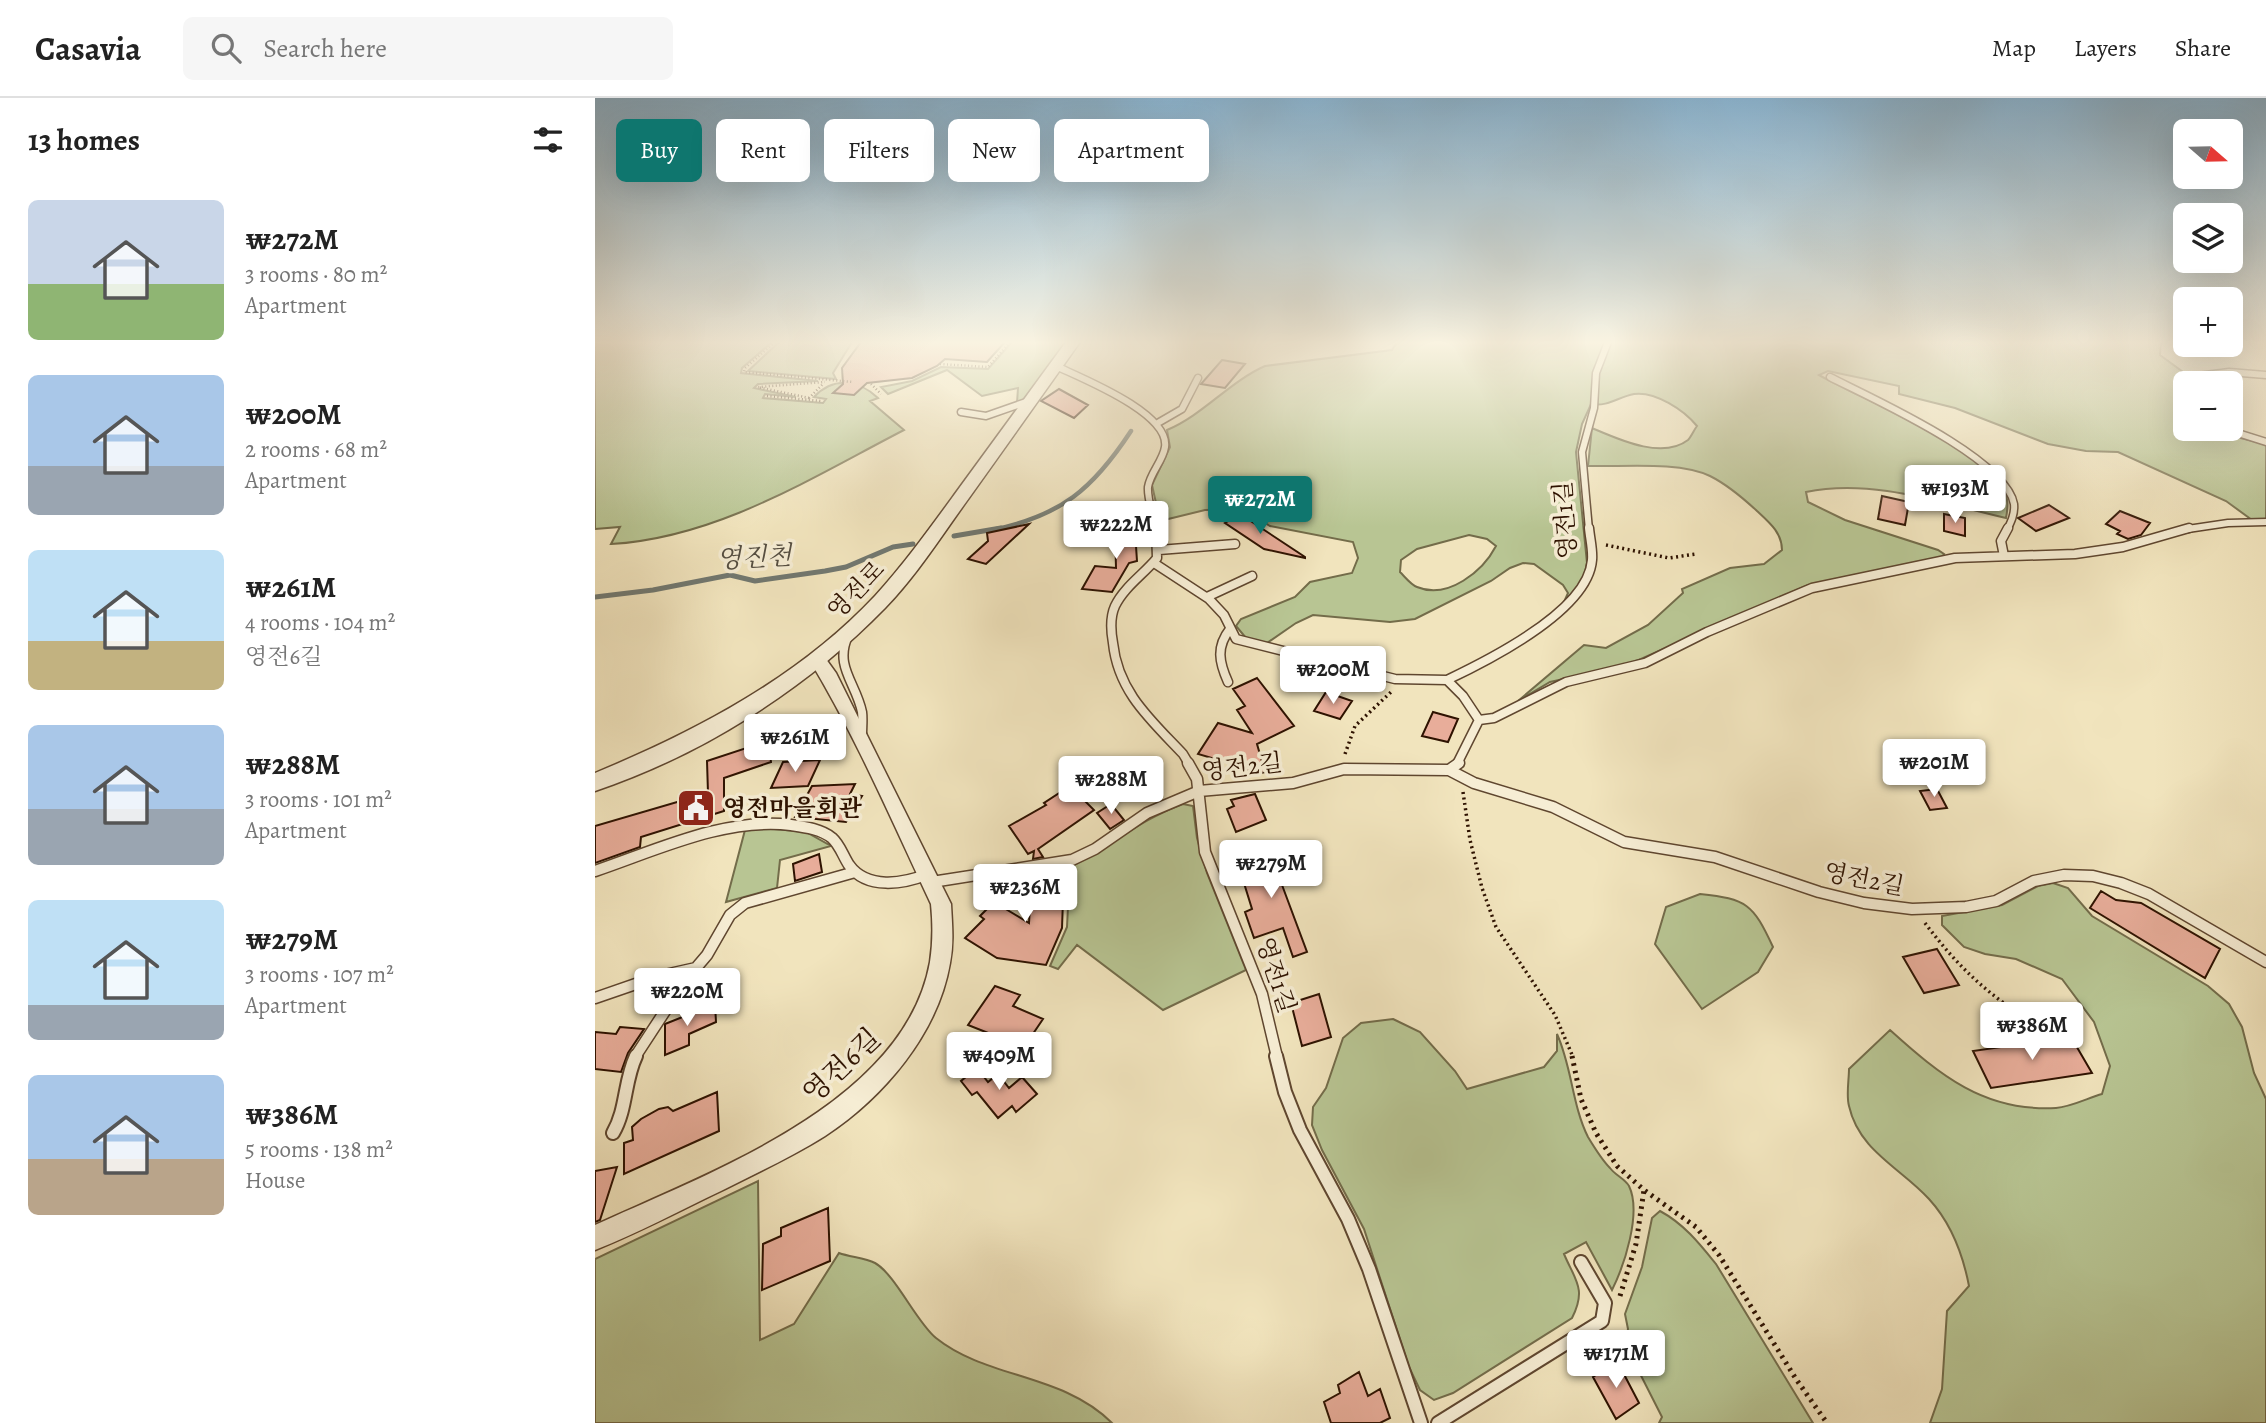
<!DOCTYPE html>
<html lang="en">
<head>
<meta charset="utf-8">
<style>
  :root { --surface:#fff; --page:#f6f6f6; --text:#222; --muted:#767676; --line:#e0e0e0; --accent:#0f766e }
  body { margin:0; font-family:Alegreya,"Noto Serif KR",serif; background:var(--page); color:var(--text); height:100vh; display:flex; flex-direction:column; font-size:26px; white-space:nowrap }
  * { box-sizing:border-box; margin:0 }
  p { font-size:23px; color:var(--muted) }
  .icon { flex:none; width:38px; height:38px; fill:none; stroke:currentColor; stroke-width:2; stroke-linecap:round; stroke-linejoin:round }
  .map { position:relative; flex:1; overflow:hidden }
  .details { display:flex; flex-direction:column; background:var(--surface); width:595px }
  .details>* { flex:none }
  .hud { position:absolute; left:21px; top:21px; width:665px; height:63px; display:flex; gap:14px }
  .needle { width:46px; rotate:110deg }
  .fabs { position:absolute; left:1578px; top:21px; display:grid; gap:14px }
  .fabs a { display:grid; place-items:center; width:70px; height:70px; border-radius:10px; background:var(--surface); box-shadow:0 7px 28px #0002; font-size:35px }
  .price { position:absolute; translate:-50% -60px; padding:0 16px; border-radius:7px; background:#fff; color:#222; font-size:23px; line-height:46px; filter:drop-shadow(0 2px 4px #0008) }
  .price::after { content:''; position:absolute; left:50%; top:42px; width:21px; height:16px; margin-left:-10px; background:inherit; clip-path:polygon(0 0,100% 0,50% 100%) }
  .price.current { background:var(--accent); color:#fff }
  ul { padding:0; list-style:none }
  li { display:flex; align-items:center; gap:21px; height:175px; padding:0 28px }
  li span { display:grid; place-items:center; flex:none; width:196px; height:140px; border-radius:10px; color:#555 }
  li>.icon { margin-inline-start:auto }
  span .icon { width:84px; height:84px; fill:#fffc; stroke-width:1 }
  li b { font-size:30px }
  h2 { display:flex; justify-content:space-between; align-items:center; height:84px; padding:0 28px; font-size:30px }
  .pill { padding:0 24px; border-radius:10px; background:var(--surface); box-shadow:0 7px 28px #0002; font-size:24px; line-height:63px }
  .pill.current { background:var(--accent); color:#fff }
  header { display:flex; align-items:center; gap:42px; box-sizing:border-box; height:98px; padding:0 35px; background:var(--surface); border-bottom:2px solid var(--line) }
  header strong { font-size:33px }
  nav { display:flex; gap:38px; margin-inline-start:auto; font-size:24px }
  .search { width:490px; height:63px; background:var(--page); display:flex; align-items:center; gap:18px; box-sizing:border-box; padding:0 24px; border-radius:10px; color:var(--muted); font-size:26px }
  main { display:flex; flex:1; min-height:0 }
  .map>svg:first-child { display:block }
  .green { fill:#b8c593; stroke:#736c4a; stroke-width:2; fill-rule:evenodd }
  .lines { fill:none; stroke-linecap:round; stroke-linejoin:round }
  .stream-far1 { stroke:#717870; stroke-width:4.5 }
  .stream { stroke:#717870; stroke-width:5 }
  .building { fill:#e8ad9a; stroke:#2e1200; stroke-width:2 }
  .service-far3-casing { stroke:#5f462f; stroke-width:9 }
  .service-far2-casing { stroke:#5f462f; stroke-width:11 }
  .service-far1-casing { stroke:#5f462f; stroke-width:13 }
  .service-casing { stroke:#5f462f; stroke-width:16 }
  .minor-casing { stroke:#5f462f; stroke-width:3 }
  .tertiary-casing { stroke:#5f462f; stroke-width:3 }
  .path-far2 { stroke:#2e1200; stroke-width:2.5; stroke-dasharray:1 2.5; stroke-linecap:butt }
  .path-far1 { stroke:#2e1200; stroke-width:3.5; stroke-dasharray:2 3.5; stroke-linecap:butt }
  .path { stroke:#2e1200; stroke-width:5; stroke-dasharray:2.5 5; stroke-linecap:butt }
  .service-far3 { stroke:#f6edd4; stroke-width:6 }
  .service-far2 { stroke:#f6edd4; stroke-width:8 }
  .service-far1 { stroke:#f6edd4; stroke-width:10 }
  .service { stroke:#f6edd4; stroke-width:12 }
  .minor { fill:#f6edd4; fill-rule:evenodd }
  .tertiary { fill:#f6edd4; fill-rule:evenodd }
  .labels { text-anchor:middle; stroke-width:7; stroke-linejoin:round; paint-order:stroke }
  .street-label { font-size:24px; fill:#2e1200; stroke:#f6edd4 }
  .poi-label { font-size:24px; font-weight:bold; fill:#2e1200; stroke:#f6edd4; text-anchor:start }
  .water-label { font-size:26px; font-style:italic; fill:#554e41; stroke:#f6edd4 }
  .near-street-label { font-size:28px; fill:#2e1200; stroke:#f6edd4 }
</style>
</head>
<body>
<header>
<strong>Casavia</strong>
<div class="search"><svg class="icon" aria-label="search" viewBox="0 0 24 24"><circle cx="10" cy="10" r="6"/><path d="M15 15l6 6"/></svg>Search here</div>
<nav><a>Map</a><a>Layers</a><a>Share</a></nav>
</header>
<main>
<section class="details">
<h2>13 homes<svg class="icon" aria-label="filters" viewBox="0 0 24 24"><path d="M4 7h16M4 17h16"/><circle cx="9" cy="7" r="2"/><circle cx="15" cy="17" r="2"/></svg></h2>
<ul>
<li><span style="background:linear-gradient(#c9d6e8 60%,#8fb573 0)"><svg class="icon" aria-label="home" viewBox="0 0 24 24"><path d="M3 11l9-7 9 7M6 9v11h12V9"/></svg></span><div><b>₩272M</b><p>3 rooms · 80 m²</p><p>Apartment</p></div></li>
<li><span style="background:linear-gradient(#a9c7e8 65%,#9aa5b1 0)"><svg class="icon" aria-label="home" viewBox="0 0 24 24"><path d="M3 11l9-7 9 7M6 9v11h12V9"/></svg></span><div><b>₩200M</b><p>2 rooms · 68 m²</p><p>Apartment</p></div></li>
<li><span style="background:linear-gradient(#bfe0f5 65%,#c2b280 0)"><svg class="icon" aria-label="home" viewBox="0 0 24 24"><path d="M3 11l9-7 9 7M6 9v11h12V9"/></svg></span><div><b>₩261M</b><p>4 rooms · 104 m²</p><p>영전6길</p></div></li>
<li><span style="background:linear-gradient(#a9c7e8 60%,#9aa5b1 0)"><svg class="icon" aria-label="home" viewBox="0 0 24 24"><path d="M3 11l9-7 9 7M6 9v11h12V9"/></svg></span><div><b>₩288M</b><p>3 rooms · 101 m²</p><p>Apartment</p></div></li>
<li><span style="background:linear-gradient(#bfe0f5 75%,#9aa5b1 0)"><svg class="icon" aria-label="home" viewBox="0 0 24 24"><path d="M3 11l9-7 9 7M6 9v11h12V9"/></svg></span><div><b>₩279M</b><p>3 rooms · 107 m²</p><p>Apartment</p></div></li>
<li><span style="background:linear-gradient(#a9c7e8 60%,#b9a48a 0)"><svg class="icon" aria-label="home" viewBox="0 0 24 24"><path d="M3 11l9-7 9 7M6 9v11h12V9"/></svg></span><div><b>₩386M</b><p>5 rooms · 138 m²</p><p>House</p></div></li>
</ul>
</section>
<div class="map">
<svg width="1671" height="1325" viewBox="0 0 1671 1325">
  <rect width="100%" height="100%" fill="#f1e4bd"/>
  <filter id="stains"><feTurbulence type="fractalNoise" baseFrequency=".00286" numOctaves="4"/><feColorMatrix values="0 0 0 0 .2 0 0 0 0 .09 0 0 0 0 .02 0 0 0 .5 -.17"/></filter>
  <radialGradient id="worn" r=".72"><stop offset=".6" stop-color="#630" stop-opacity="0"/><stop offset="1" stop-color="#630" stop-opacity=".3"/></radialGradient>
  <!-- green -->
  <path class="green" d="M5 244H177L147 270 146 275 223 283 163 286 159 290 201 299 170 296 168 300 228 305 231 301 219 299C238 279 263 281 283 300L275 303 309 332C216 380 122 440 16 446L25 429 0 431V247Z
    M184 244H257L238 275 241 281 153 273Z
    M417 244H471L427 305H422L423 290 387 298 352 272 293 296 286 289 317 283 346 269 393 271Z
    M802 244H1566L1565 257 1603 285H1591V331H1624L1637 338 1671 346V422H1657L1631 403 1523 354 1491 353 1453 346 1360 310 1304 296V288L1233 273 1224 277C1271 303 1379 347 1407 390 1414 400 1413 409 1411 420 1346 405 1277 380 1211 394L1213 404 1250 422 1343 452 1349 456 1347 459 1261 479 1213 487 1046 561 1028 568 955 584 923 603 989 547 1011 550 1053 527 1088 495 1087 491 1135 470 1169 466 1187 452C1187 435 1175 425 1162 413 1148 400 1133 387 1115 378 1084 363 1028 369 993 368L997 330C1023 341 1067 362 1093 342 1096 339 1099 332 1102 328 1089 312 1060 293 1039 296 1023 299 1013 309 996 306L987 326 981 354 992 465 988 483 969 504 973 495 968 487 939 466 928 465 915 470 896 483 820 521 795 524 718 517 701 525 672 545 651 540 641 528 646 521 700 499 715 484 757 475 763 460 758 444 675 428 648 411 610 412 565 423 557 387 575 349 572 332C608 317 634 284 670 268L797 252ZM874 437 892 441 901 448C888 473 853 502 822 489 816 487 810 479 805 474L806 462 822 451Z
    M588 706 598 708 602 740 612 775 651 872 568 912 482 847 463 871 455 868 472 829 475 769C514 749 546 721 588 706Z
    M169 730 211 734 236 748 185 762 182 790 131 804 150 732Z
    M1458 785 1473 790 1497 818 1613 888 1634 906 1647 929 1659 975 1671 1001V1325H1335L1347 1291 1352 1213 1374 1188C1368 1157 1356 1125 1334 1101 1306 1070 1264 1053 1254 1008 1251 997 1254 982 1254 971L1295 932C1345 977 1389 1014 1461 1010 1476 1009 1493 1000 1507 996L1515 968 1499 924 1467 881 1421 861 1390 856 1369 849 1347 827V818L1407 807 1443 788Z
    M1105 796C1152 801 1158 806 1178 849L1163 874 1107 911 1060 846 1071 809Z
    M798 921 825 934 860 973 872 991 949 969 962 953V936C977 969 977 1007 993 1039 999 1049 1007 1062 1015 1070 1020 1077 1030 1081 1034 1088 1047 1115 1029 1168 1017 1192L991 1144 969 1156C980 1182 992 1191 977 1220L858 1295 839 1302 825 1292 814 1269 769 1131 727 1052 717 1027 718 1009 731 990 748 940 766 925Z
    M163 1083 165 1242 199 1226 244 1155C255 1159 270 1160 280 1165 300 1176 322 1225 341 1240 392 1281 467 1275 517 1325H0V1161Z
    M1065 1113C1089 1126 1104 1145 1121 1166L1218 1325H1064L1067 1319 1030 1246 1033 1231 1030 1216 1047 1169 1057 1120Z"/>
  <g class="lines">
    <!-- stream-far1 -->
    <path class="stream-far1" d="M397 432C466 418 498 391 536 333"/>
    <!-- stream -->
    <path class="stream" d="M359 438 406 430
      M0 499 58 492 135 477 160 483 230 473 251 469 298 449 318 446"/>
  </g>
  <!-- building -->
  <path class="building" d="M266 244H410L392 264 350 261 342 268 317 280 272 285 259 297 238 295 248 286 247 270Z
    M627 262 650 266 630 290 606 286Z
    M464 291 493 307 479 320 446 303Z
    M1287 398 1314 404 1310 427 1283 421Z
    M1454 407 1474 420 1441 433 1423 420Z
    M1525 413 1555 425 1546 437 1533 441 1522 436 1525 433 1511 426Z
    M645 416 710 459V460L669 451 630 425Z
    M1349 416 1370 420V438L1349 433Z
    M434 426 391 466 373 461 393 443 392 435Z
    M545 428 546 447 541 448 542 463 534 465 517 494 487 491 500 468 521 470 520 431Z
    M662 580 699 628 662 646 670 674 654 678 651 670 603 656 623 625 657 635 642 612 650 608 638 591Z
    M731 594 757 603 745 621 719 613Z
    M838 614 863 621 853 644 827 638Z
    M173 643 176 664 129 680V713L46 739 45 749 0 765V728L113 695 112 663Z
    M225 662 213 688 176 690 188 664Z
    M260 686 255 696 267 698 251 724 200 719 217 688Z
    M475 688 499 712 443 751 448 759 438 761 439 753 433 756 414 728 451 707 449 705Z
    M1342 691 1352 710 1335 712 1325 693Z
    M660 696 671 722 641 734 632 711 639 708 636 702Z
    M516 706 529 722 515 731 502 715Z
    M690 754 700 783 687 787 712 854 698 859 688 830 659 840 650 814 657 811 644 769Z
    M224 756 227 774 200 783 198 766Z
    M457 773 459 776 469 774 467 830 451 867 402 860 370 840 389 821 385 818 399 804 434 825 437 776Z
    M1506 793 1521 802 1546 805 1625 851 1610 880 1495 810Z
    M1342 851 1364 887 1329 895 1308 859Z
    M400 888 425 897 418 908 448 921 427 952 408 947 411 942 373 927Z
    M724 896 736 939 707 948 696 905Z
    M120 906 121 924 94 936V947L70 957V926Z
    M25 929 49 931 33 955 26 974 0 971V934L21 936Z
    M1476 939 1497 975 1396 990 1378 953Z
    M382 970 393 984 403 976 414 990 427 979 442 996 421 1014 417 1008 403 1020 382 994 377 997 366 983Z
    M122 994 124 1033 29 1076V1045L38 1042 37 1029 46 1021 64 1011 73 1009 78 1013Z
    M22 1069 5 1122 0 1124V1073Z
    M233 1110 235 1163 167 1192 168 1146 186 1138V1130Z
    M1022 1263 1044 1305 1021 1321 998 1279Z
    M764 1274 773 1298 785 1291 795 1320 785 1325H736L729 1304 745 1295 743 1287Z"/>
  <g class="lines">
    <defs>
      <path id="service-far3" d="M461 268C486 280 575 315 570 349 568 363 555 375 553 389 552 401 559 420 561 432
        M1235 279C1276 300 1411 360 1419 406 1420 416 1416 424 1412 432
        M1605 285 1603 278 1634 274 1671 277
        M366 314 391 318 434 303
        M561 326 587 311 603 280
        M1630 331 1671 344
        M994 432 987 354 999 310 1001 275 1013 244
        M1586 432 1633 425 1671 424"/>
      <path id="service-far2" d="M561 430 562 460C549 476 529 489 520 508 515 519 516 534 518 545 523 594 556 622 588 656L594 666
        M564 452 640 446
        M1409 458 1406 443 1413 430
        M559 465 614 501 629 517 641 541 800 581 852 582 868 598 884 622
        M612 499 657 478
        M253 538C239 568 261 585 267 614 268 621 267 629 267 637
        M852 582C892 563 993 513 997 462 998 452 995 441 994 430
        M633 584C624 564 621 549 635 531
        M884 622 899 620 971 584 1050 565 1112 534 1217 490 1360 460 1480 456 1528 449 1594 430
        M862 666 884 622"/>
      <path id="service-far1" d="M593 665 602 681 610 754 667 896 682 959
        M854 672 879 685 958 709 1029 744 1120 759 1224 794 1269 805 1317 811 1371 809 1401 803 1439 783 1469 777 1498 778 1526 785 1554 796 1671 864
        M0 773C62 752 130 719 196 727 210 729 226 731 237 740 245 747 248 758 254 767 272 792 308 786 333 776
        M337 784 477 762 500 751 552 715 604 693 698 685 749 671 854 672 864 665
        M0 900 61 879 101 870
        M40 959 89 884 112 857 135 817 150 805 260 774"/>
      <path id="service" d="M681 958 690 994 705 1032 753 1121 774 1171 826 1325
        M18 1035C32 1011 29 983 41 958
        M843 1325 1007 1223 1010 1205 986 1164"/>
      <path id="minor" d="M222 555 228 557 241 575 356 806C357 826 359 845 355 865 343 936 288 1000 230 1038 197 1059 161 1075 126 1093 84 1113 43 1135 0 1152V1127C113 1075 310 1005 335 864 338 845 338 826 336 806 297 723 261 639 214 561Z"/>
      <path id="tertiary" d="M471 244H485C448 296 411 348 374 400 347 437 322 477 290 510 211 591 107 657 0 693V675C102 633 204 579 280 498 311 464 338 426 365 389 400 341 436 292 471 244Z"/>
    </defs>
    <!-- service-far3 casing -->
    <use href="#service-far3" class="service-far3-casing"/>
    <!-- service-far2 casing -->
    <use href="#service-far2" class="service-far2-casing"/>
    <!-- service-far1 casing -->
    <use href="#service-far1" class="service-far1-casing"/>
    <!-- service casing -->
    <use href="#service" class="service-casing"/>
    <!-- minor casing -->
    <use href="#minor" class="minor-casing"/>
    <!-- tertiary casing -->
    <use href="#tertiary" class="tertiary-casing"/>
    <!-- path-far2 -->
    <path class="path-far2" d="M180 244 150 270 149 274 258 284
      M345 266 393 269 415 244
      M276 286 286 296
      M172 298 226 303
      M214 300 163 289 230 284
      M214 300 228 286"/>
    <!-- path-far1 -->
    <path class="path-far1" d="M1011 447 1074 460 1101 456
      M750 656 760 628 796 594
      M868 694 875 742 887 790 901 829 960 917 978 959
      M1330 825C1359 864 1391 896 1433 921"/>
    <!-- path -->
    <path class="path" d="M977 958 986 1001 1001 1035 1022 1068 1049 1092 1101 1129 1124 1157 1201 1281 1232 1325
      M1025 1198 1041 1146 1049 1092"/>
    <!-- service-far3 -->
    <use href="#service-far3" class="service-far3"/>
    <!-- service-far2 -->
    <use href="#service-far2" class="service-far2"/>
    <!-- service-far1 -->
    <use href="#service-far1" class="service-far1"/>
    <!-- service -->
    <use href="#service" class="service"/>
    <!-- minor -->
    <use href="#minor" class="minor"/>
    <!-- tertiary -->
    <use href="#tertiary" class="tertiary"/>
  </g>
  <!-- sky -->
  <linearGradient id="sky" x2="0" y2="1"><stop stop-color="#8ab7d6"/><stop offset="0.57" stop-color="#f9f3e1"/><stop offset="1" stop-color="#f9f3e1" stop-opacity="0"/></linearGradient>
  <rect width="1671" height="429" fill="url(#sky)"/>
  <!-- icons -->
  <defs>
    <symbol id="civic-square" viewBox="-11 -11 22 22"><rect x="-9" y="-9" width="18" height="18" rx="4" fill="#8f2418" stroke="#f6edd4"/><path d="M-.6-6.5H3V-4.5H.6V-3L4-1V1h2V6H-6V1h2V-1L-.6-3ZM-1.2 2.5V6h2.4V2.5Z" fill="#fff"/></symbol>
  </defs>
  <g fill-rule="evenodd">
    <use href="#civic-square" x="79" y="688" width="44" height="44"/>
  </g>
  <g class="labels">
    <!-- street labels -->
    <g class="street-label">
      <text transform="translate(970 422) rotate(-94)" y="8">영전1길</text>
      <text transform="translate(261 492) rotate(-46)" y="8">영전로</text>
      <text transform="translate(647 669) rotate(-7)" y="8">영전2길</text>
      <text transform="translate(1269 781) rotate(11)" y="8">영전2길</text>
      <text transform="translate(681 877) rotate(72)" y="8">영전1길</text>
    </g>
    <!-- poi labels -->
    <g class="poi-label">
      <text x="128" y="718">영전마을회관</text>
    </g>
    <!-- water labels -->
    <g class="water-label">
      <text transform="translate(159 459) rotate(-3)" y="9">영진천</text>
    </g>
    <!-- near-street labels -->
    <g class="near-street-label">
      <text transform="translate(246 967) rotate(-43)" y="10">영전6길</text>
    </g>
  </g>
  <rect width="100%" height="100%" filter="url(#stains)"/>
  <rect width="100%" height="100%" fill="url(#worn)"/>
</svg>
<div class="fabs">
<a><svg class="needle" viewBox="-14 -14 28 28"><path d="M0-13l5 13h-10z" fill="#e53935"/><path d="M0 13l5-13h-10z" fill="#767676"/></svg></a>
<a><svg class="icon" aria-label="layers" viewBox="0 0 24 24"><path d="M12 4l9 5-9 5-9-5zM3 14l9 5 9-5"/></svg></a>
<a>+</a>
<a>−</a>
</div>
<b class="price" style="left:1360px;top:427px">₩193M</b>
<b class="price current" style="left:665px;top:438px">₩272M</b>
<b class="price" style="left:521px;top:463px">₩222M</b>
<b class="price" style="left:738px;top:608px">₩200M</b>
<b class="price" style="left:200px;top:676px">₩261M</b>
<b class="price" style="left:1339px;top:701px">₩201M</b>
<b class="price" style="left:516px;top:718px">₩288M</b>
<b class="price" style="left:676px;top:802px">₩279M</b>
<b class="price" style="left:430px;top:826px">₩236M</b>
<b class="price" style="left:92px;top:930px">₩220M</b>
<b class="price" style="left:1437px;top:964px">₩386M</b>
<b class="price" style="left:404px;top:994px">₩409M</b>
<b class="price" style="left:1021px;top:1292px">₩171M</b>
<div class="hud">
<a class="pill current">Buy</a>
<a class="pill">Rent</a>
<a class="pill">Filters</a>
<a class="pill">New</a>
<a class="pill">Apartment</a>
</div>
</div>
</main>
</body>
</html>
